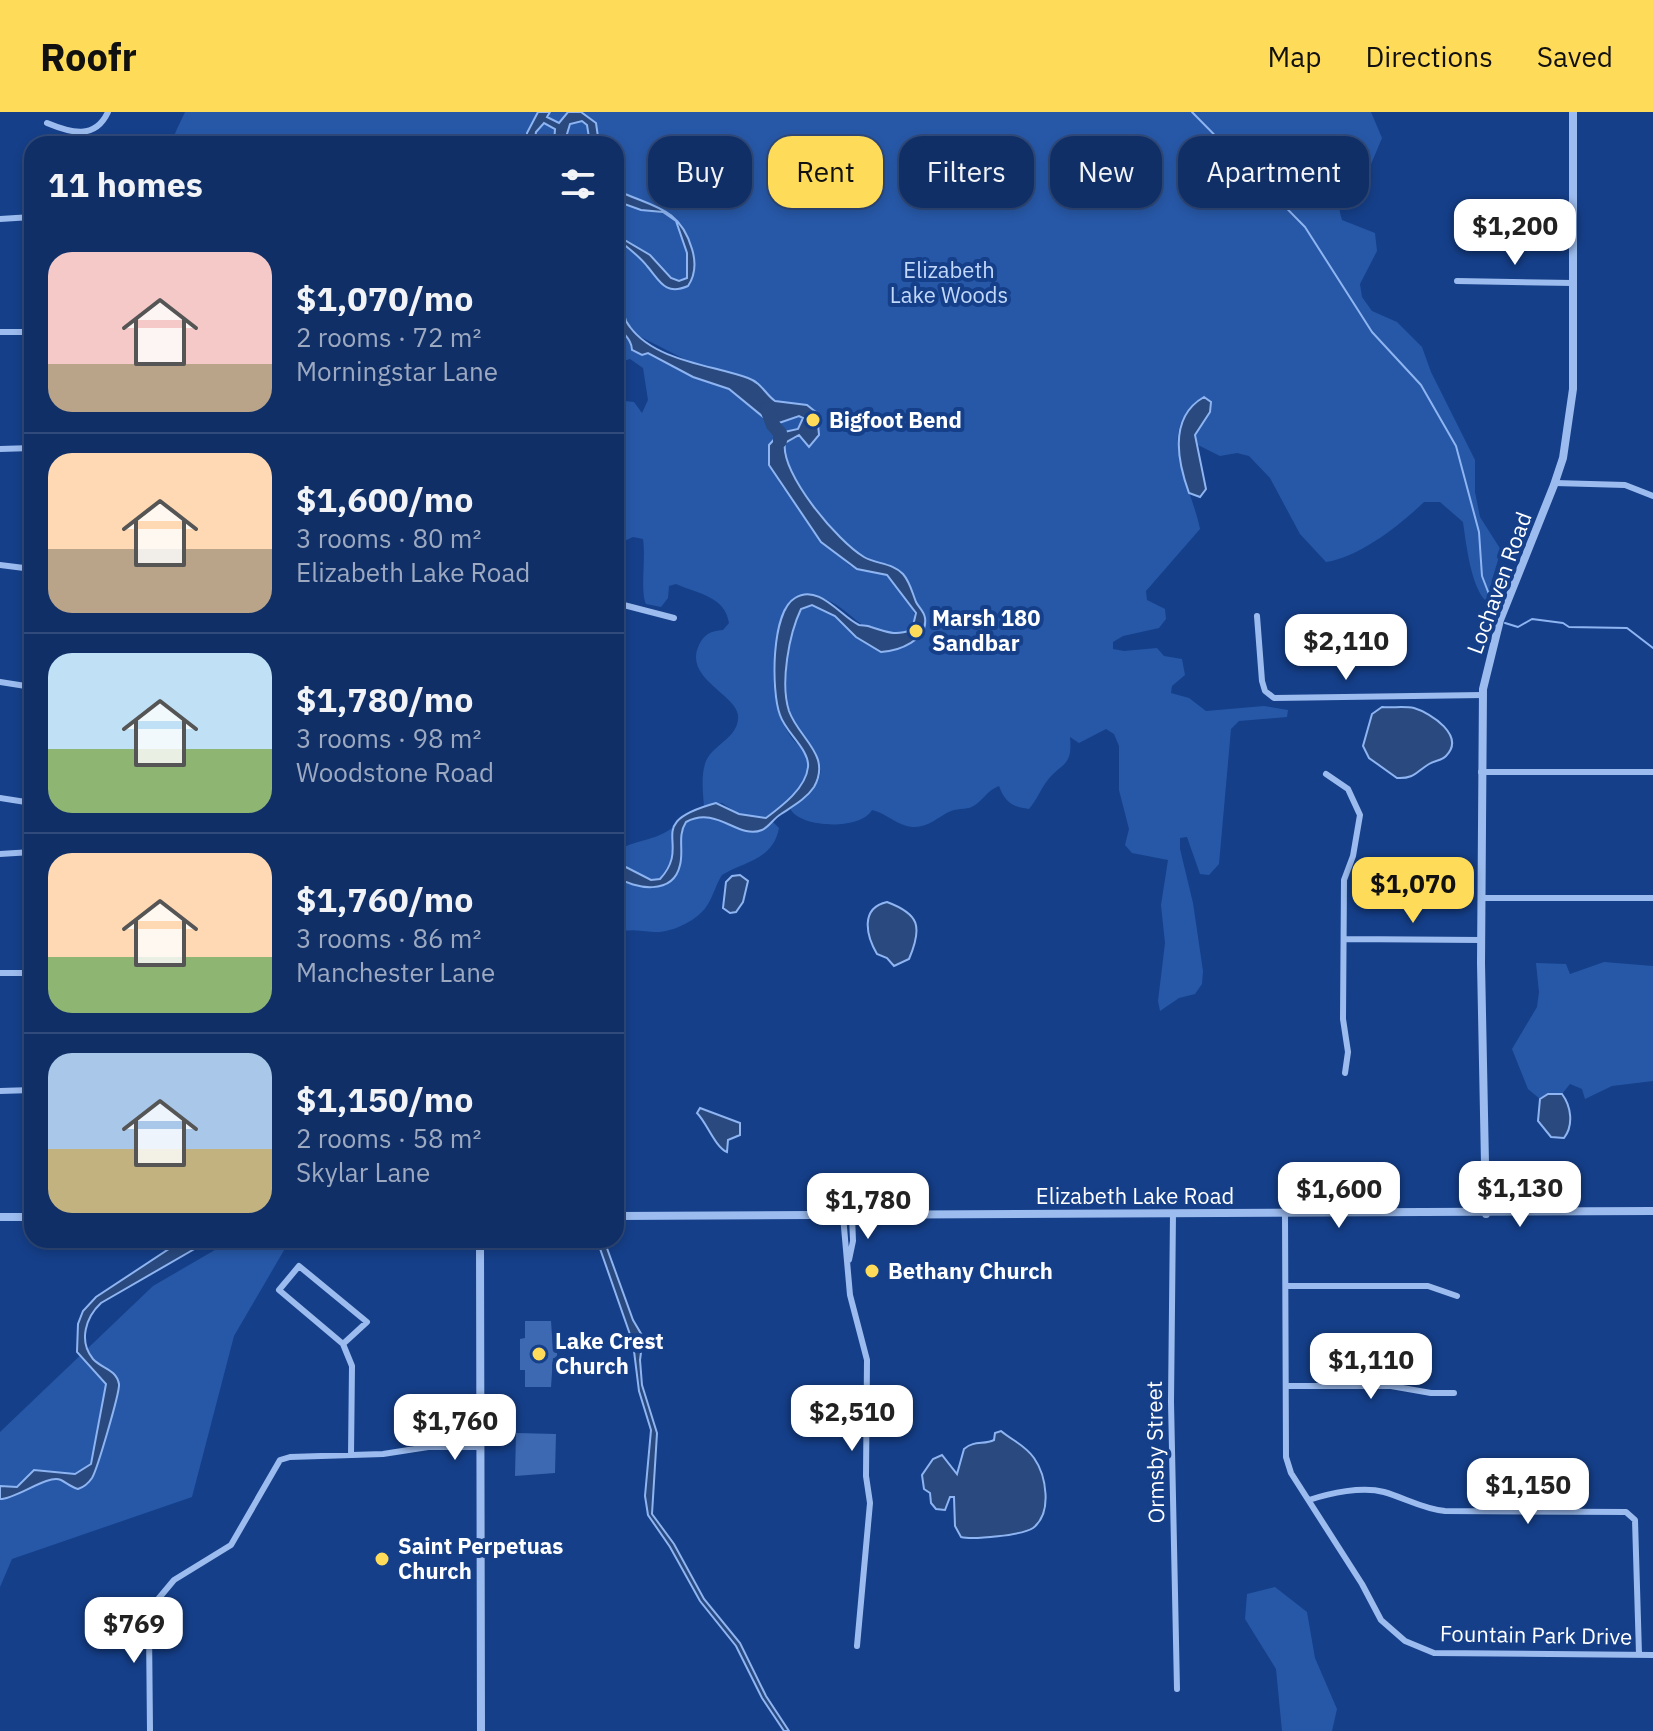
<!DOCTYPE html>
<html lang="en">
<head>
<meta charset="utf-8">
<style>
  :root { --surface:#102f67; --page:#1e3b70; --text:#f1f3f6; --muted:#9ca9c0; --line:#304a7b; --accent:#ffdb5a }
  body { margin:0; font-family:"IBM Plex Sans",sans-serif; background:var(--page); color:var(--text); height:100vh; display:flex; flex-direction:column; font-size:30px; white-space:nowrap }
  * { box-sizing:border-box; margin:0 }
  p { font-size:26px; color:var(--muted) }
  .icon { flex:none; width:44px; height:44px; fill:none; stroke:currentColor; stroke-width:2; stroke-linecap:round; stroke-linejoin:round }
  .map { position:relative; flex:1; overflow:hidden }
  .panel { position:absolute; left:24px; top:24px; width:600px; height:1112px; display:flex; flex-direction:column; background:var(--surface); border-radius:24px; box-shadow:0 4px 12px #0003,0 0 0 2px var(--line) }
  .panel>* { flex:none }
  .banner { position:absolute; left:648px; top:24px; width:760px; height:72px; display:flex; gap:16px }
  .price { position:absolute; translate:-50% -68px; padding:0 18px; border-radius:16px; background:#fff; color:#222; font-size:26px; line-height:52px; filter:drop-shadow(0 2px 4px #0008) }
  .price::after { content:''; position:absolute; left:50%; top:48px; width:24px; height:18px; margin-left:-12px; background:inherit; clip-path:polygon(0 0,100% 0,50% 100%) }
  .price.current { background:var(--accent); color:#111 }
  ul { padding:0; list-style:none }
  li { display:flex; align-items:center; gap:24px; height:200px; padding:0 24px }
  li+li { border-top:2px solid var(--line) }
  li span { display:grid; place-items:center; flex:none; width:224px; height:160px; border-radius:24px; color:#555 }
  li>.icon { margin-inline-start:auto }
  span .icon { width:96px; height:96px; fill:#fffc; stroke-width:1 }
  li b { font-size:34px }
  h2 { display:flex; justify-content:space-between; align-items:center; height:96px; padding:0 24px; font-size:34px }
  .pill { padding:0 28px; border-radius:24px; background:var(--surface); box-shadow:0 4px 12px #0003,0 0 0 2px var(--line); font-size:28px; line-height:72px }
  .pill.current { background:var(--accent); color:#111 }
  header { display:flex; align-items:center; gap:48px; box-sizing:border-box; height:112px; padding:0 40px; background:var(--accent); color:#111 }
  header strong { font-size:38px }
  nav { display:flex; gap:44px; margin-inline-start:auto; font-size:28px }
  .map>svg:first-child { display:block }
  .green { fill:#2758a7 }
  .water { fill:#29497f; stroke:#8eb5f2; stroke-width:2 }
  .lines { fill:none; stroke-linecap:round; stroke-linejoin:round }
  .stream { stroke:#8eb5f2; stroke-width:2 }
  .river { stroke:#29497f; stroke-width:14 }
  .building { fill:#3d69b2 }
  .minor { stroke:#9cbcef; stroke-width:6 }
  .tertiary { stroke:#9cbcef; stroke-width:8 }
  .poi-dot { fill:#ffdb5a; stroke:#153f89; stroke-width:3 }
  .labels { text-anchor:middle; stroke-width:8; stroke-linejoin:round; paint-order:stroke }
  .park-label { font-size:22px; fill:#c2d8fb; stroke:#153f89 }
  .poi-label { font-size:22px; font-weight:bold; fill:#fff; stroke:#153f89; text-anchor:start }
  .street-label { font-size:22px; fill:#fff; stroke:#153f89 }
</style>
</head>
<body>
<header>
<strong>Roofr</strong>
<nav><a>Map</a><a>Directions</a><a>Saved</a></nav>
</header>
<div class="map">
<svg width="1653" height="1619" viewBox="0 0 1653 1619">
  <rect width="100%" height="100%" fill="#153f89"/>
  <!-- green -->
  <path class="green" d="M185 0H1371L1382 26 1369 57 1359 60 1354 55C1341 74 1335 86 1342 108L1375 121 1377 139 1360 172 1362 185 1372 199 1397 210 1422 235 1431 260 1475 348V380L1480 405 1501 438 1492 468V484L1486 489C1471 475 1466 431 1463 410L1440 390H1424C1400 413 1360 445 1326 450L1300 422 1270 366 1249 344 1237 341 1220 344 1198 333 1195 323 1210 300V290L1204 285C1152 315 1192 375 1200 417L1146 479 1147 488 1165 497 1166 507 1159 516 1123 524 1113 530V537L1124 539 1157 536 1164 544 1182 547 1185 563 1172 574 1171 581 1189 586 1206 599 1264 594 1288 598 1287 605 1239 609 1231 617 1219 752 1209 763 1200 762 1187 725 1180 726V737L1193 791 1203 859 1202 872 1195 882 1179 886 1160 899 1158 889 1165 831 1161 793 1168 748 1132 741 1125 733 1129 717 1119 678V634L1114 622 1106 617 1079 631 1070 625C1073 656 1061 650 1047 669 1040 678 1037 688 1029 697 1012 695 1005 690 999 674 987 679 985 686 975 693 969 698 959 696 951 699 937 705 929 716 912 715 898 714 886 701 872 698 860 719 798 716 790 696 857 648 794 639 788 592 783 559 790 530 799 499L812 493 835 504 856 525 881 540C899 539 928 528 925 506 924 499 919 496 916 490 912 480 910 470 903 462 892 451 876 452 864 445 838 430 780 361 785 331L799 323 809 335 819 323 817 301C805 289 790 297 776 290 769 286 768 281 762 277 739 267 713 260 688 255V249L635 222 624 208 621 174 616 163 618 132 622 131C631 138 639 145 647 154 660 169 665 184 688 174V165L679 169 671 166 650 143 616 123V32H170Z
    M616 205C620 218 631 226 632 239L642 243 648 241 693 265 729 278 772 313 799 304 803 307 798 317 780 321 769 333V353L783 376 791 382 811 417 850 454 887 463C900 474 923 502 912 518 859 535 854 490 815 485 808 484 798 488 791 489 771 530 764 585 791 625 798 635 810 640 808 655 807 676 782 694 766 706L739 702 722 691 704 695C703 681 701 665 705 652 711 632 740 627 738 603 736 582 683 566 699 533 704 522 711 519 723 518L729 511C725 484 698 482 676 472L669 474 668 486 661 495 646 492C640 480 646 445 643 427L633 425 616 433V288L634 290 642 301 648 288 643 256 630 247 616 251Z
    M709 704C732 711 752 728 772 709L779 716C773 748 745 749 722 763 716 772 714 782 708 792 699 808 672 821 654 820 640 819 630 816 616 821V765L627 771 656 775 680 754 681 724 686 710 697 705Z
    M672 716 674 744 660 767 651 768 616 750V739C634 728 655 729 672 716Z
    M1604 850 1653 854V969L1612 974 1585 987 1582 977 1570 972 1562 982H1548L1540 987 1528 977 1512 937 1537 895 1539 880 1536 851 1566 852 1570 862Z
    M232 1128H290L234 1224 192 1385 12 1447 0 1475V1320L153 1174Z
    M1275 1475 1307 1500 1315 1546 1337 1597 1332 1619H1282L1276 1557 1245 1507 1247 1482Z"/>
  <!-- water -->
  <path class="water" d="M538 0H550L547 5 559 11 568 0H581L596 11 599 32H590L587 13 582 9 570 12 564 32H554L555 17 544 11 536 20 534 32H527V21Z
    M616 78C652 95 680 95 692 137 696 150 696 162 688 174 665 184 660 169 647 154 640 145 631 138 622 131L616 133V123L650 143 671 166 679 169 687 166V141L676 109 663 100 641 98 616 89Z
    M616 163C627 180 617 199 630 215 655 249 712 253 748 266 762 271 765 282 775 289L807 293 817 301 819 323 809 335 799 323 785 331C780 361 838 430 864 445 876 452 893 451 903 462 910 470 912 480 916 490 919 496 924 499 925 506 928 528 899 539 881 540L856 525 835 504 812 493 801 497C789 522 780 571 789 599 799 627 832 643 814 675 806 687 793 694 781 702 774 706 769 715 762 718 738 728 717 693 686 710 677 724 684 738 680 753 673 784 635 777 616 765V750L651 768 660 767C694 730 640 712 716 691L739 702 766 706C782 694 806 676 808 655 810 638 786 621 780 603 771 579 771 500 795 486 819 471 841 505 859 513 863 514 867 513 871 515 888 520 894 524 912 518L916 501 887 463 857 457 821 430 769 353V333L780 321 798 317 803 306 799 304 773 313 729 277 693 265 648 241 642 243 632 238C632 226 621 222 617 210 613 195 616 178 616 163Z
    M1204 285 1211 290 1210 300 1195 323 1206 377 1200 385 1189 381C1177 348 1169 305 1204 285Z
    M1382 595C1392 596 1404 594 1414 596 1431 601 1466 624 1446 644 1441 649 1435 648 1429 652 1416 660 1414 667 1397 666L1369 646 1363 634 1372 602Z
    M740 763 748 769 743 790 736 800 730 801 723 796 726 770 732 764Z
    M887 790C919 802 923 814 909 847L894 854 887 846 877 842C866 823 860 796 887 790Z
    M1548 982H1562C1571 994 1574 1013 1564 1026L1551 1025 1538 1009 1540 987Z
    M700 996 740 1011V1023L728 1028 727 1040C715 1035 707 1011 697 1001Z
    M210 1128 101 1191C86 1205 78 1229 93 1247 102 1257 116 1257 119 1272 120 1280 97 1358 92 1366 88 1372 84 1375 78 1377 71 1375 67 1371 61 1368 47 1362 17 1387 0 1387V1374L17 1375 34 1358 75 1362 91 1352 106 1272 77 1240 78 1212 83 1199 96 1185 181 1129Z
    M597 1128H604L633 1208 643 1225 640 1248 642 1273 657 1321 652 1402 674 1432 704 1487 740 1531 766 1584 789 1619H784L762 1586 736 1534 700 1489 670 1435 648 1403 645 1384 651 1318 639 1279 633 1231Z
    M1001 1319C1013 1329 1025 1333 1034 1346 1046 1363 1053 1401 1033 1416 1023 1423 973 1428 961 1425L955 1414 954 1385H950L945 1398 936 1397 931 1391 930 1381 924 1377 922 1363 933 1347 942 1343 957 1362 964 1337C974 1328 984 1333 994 1328L995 1321Z"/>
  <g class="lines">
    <!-- stream -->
    <path class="stream" d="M1192 0 1305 115 1372 220 1421 273 1456 334 1479 420 1482 464 1497 503
      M1505 511 1518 515 1532 507 1563 511 1569 515 1627 516 1653 536"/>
    <!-- river -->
    <path class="river" d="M767 297 773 313 780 321V329"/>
  </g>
  <!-- building -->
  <path class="building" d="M525 1209H551L553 1238H557V1246H553L551 1275H525V1258H520V1227L525 1226Z
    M516 1321 556 1322 555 1361 515 1364Z"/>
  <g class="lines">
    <!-- minor -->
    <path class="minor" d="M47 11C71 21 95 28 108 0
      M0 107 32 105
      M1457 169 1573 171
      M0 220H32
      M0 337 32 336
      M1555 371 1625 373 1653 384
      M0 453 32 457
      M616 491 674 506
      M1257 504 1262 569 1265 579 1274 586 1483 583
      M0 570 32 575
      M1481 660H1653
      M1326 662 1348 677 1360 703 1353 744 1344 768 1343 907 1348 940 1345 961
      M0 686 32 691
      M0 742 32 740
      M1482 786H1653
      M1345 827 1481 828
      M0 861H32
      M0 979 32 978
      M1173 1101 1171 1290 1177 1577
      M1285 1102 1286 1345 1291 1361 1362 1472 1381 1508 1405 1529 1434 1541 1653 1543
      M843 1104 850 1183 867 1248 866 1364 870 1391 857 1534
      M849 1148 853 1129 852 1103
      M1286 1174H1428L1457 1184
      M343 1232 367 1210 299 1154 279 1178 343 1232 352 1254 351 1343
      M1286 1274H1391L1431 1281H1454
      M431 1333 453 1322 481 1321
      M1309 1388C1330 1381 1362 1374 1384 1380 1405 1386 1423 1397 1445 1399L1626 1400 1635 1408 1639 1542
      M150 1619 149 1516 154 1492 174 1468 231 1433 280 1348 290 1345 383 1342 428 1335H481"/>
    <!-- tertiary -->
    <path class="tertiary" d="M1486 1102 1481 851 1483 577 1500 508 1554 373 1563 346 1573 277V0
      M616 1104 1653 1099
      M0 1105H32
      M480 1128 481 1619"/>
  </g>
  <!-- markers -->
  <g class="poi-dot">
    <circle cx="813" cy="308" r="8"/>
    <circle cx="916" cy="519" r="8"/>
    <circle cx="872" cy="1159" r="8"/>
    <circle cx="539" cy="1242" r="8"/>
    <circle cx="382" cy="1447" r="8"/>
  </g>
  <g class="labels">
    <!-- park labels -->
    <g class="park-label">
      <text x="949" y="166">Elizabeth<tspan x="949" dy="25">Lake Woods</tspan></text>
    </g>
    <!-- poi labels -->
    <g class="poi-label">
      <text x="829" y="316">Bigfoot Bend</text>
      <text x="932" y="514">Marsh 180<tspan x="932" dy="25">Sandbar</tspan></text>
      <text x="888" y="1167">Bethany Church</text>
      <text x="555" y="1237">Lake Crest<tspan x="555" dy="25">Church</tspan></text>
      <text x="398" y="1442">Saint Perpetuas<tspan x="398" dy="25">Church</tspan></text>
    </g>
    <!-- street labels -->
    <g class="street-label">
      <text transform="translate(1499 471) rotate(-70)" y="8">Lochaven Road</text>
      <text x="1135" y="1092">Elizabeth Lake Road</text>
      <text transform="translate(1155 1340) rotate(-91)" y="8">Ormsby Street</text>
      <text transform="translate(1536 1523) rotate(1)" y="8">Fountain Park Drive</text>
    </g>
  </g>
</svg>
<b class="price" style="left:1515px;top:155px">$1,200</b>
<b class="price" style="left:1346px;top:570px">$2,110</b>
<b class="price current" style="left:1413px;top:813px">$1,070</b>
<b class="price" style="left:1520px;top:1117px">$1,130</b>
<b class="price" style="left:1339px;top:1118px">$1,600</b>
<b class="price" style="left:868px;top:1129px">$1,780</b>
<b class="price" style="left:1371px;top:1289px">$1,110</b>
<b class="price" style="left:852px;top:1341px">$2,510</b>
<b class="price" style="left:455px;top:1350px">$1,760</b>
<b class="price" style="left:1528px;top:1414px">$1,150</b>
<b class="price" style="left:134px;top:1553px">$769</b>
<div class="banner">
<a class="pill">Buy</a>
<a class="pill current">Rent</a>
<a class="pill">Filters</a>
<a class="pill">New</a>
<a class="pill">Apartment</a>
</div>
<section class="panel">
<h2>11 homes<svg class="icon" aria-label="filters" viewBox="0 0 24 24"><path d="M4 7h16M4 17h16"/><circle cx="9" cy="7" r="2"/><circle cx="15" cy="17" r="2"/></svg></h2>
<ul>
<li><span style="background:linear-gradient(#f6c9c9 70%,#b9a48a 0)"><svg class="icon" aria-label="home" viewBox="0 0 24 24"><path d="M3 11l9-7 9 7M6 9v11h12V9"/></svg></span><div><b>$1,070/mo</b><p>2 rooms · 72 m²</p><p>Morningstar Lane</p></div></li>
<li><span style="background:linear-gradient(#ffd9b3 60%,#b9a48a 0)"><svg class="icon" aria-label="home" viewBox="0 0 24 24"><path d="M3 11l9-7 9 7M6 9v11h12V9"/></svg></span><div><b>$1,600/mo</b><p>3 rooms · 80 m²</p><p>Elizabeth Lake Road</p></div></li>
<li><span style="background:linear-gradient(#bfe0f5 60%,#8fb573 0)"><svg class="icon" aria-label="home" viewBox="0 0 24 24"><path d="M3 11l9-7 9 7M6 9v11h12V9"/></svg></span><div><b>$1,780/mo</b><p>3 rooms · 98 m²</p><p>Woodstone Road</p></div></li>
<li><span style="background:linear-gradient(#ffd9b3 65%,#8fb573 0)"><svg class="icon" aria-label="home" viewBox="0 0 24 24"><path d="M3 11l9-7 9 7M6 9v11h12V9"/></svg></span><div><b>$1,760/mo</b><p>3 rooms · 86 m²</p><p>Manchester Lane</p></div></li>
<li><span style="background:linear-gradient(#a9c7e8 60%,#c2b280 0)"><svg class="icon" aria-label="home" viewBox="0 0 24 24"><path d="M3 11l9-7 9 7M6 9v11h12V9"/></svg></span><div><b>$1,150/mo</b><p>2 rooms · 58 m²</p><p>Skylar Lane</p></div></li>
</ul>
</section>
</div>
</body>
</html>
